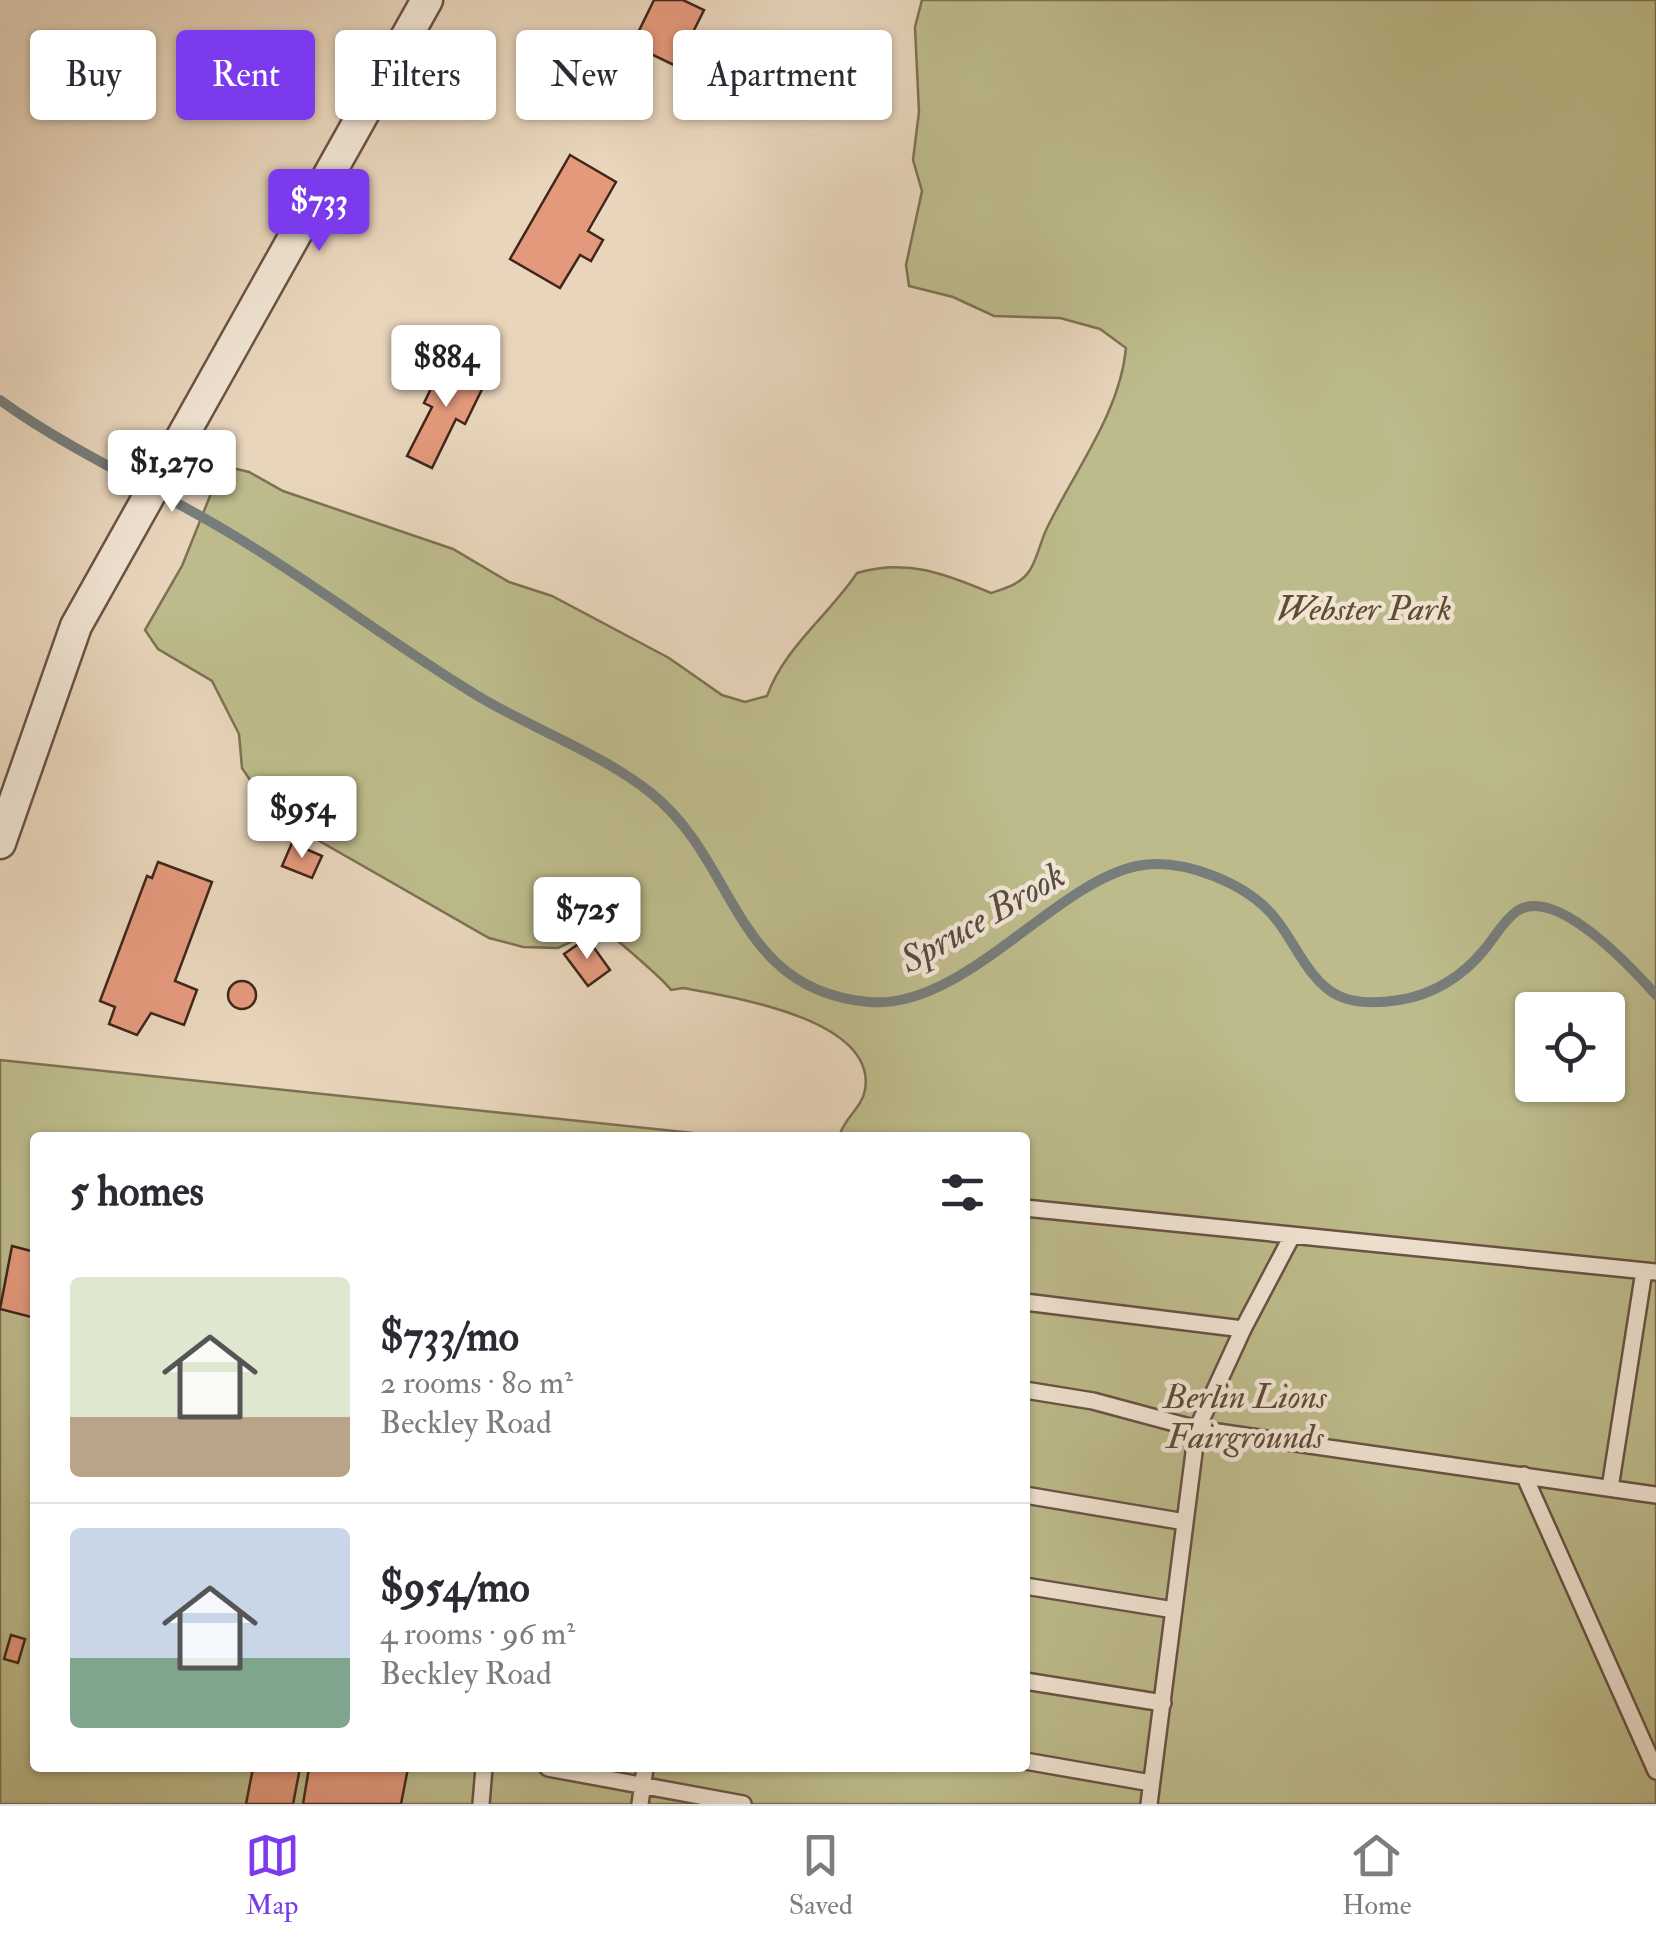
<!DOCTYPE html>
<html lang="en">
<head>
<meta charset="utf-8">
<style>
  :root { --surface:#fff; --page:#f2f2f3; --text:#2b2b33; --muted:#7c7c81; --line:#e1e1e2; --accent:#7c3aed }
  body { margin:0; font-family:"IM FELL Double Pica",serif; background:var(--page); color:var(--text); height:100vh; display:flex; flex-direction:column; font-size:38px; white-space:nowrap }
  * { box-sizing:border-box; margin:0 }
  p { font-size:32px; color:var(--muted) }
  .icon { flex:none; width:55px; height:55px; fill:none; stroke:currentColor; stroke-width:2; stroke-linecap:round; stroke-linejoin:round }
  .map { position:relative; flex:1; overflow:hidden }
  .drawer { position:absolute; left:30px; top:1132px; width:1000px; height:640px; display:flex; flex-direction:column; background:var(--surface); border-radius:10px; box-shadow:0 2px 8px #0004 }
  .drawer>* { flex:none }
  .top-card { position:absolute; left:30px; top:30px; width:1000px; height:90px; display:flex; gap:20px }
  .fabs { position:absolute; left:1515px; top:992px; display:grid; gap:20px }
  .fabs a { display:grid; place-items:center; width:110px; height:110px; border-radius:10px; background:var(--surface); box-shadow:0 2px 8px #0004; font-size:50px }
  .price { position:absolute; translate:-50% -85px; padding:0 22px; border-radius:10px; background:#fff; color:#222; font-size:32px; line-height:65px; filter:drop-shadow(0 2px 5px #0008) }
  .price::after { content:''; position:absolute; left:50%; top:60px; width:30px; height:22px; margin-left:-15px; background:inherit; clip-path:polygon(0 0,100% 0,50% 100%) }
  .price.selected { background:var(--accent); color:#fff }
  ul { padding:0; list-style:none }
  li { display:flex; align-items:center; gap:30px; height:250px; padding:0 40px }
  li+li { border-top:2px solid var(--line) }
  li span { display:grid; place-items:center; flex:none; width:280px; height:200px; border-radius:10px; color:#555 }
  li>.icon { margin-inline-start:auto }
  span .icon { width:120px; height:120px; fill:#fffc; stroke-width:1 }
  li b { font-size:42px }
  h2 { display:flex; justify-content:space-between; align-items:center; height:120px; padding:0 40px; font-size:42px }
  .chip { padding:0 35px; border-radius:10px; background:var(--surface); box-shadow:0 2px 8px #0004; font-size:35px; line-height:90px }
  .chip.selected { background:var(--accent); color:#fff }
  .dock { display:flex; justify-content:space-around; align-items:center; height:140px; border-top:2px solid var(--line); background:var(--surface); font-size:28px; color:var(--muted) }
  .dock a { display:grid; justify-items:center; gap:5px }
  .dock .selected { color:var(--accent) }
  .map>svg:first-child { display:block }
  .green { fill:#bdbb8b; stroke:#7e7153; stroke-width:2.5; fill-rule:evenodd }
  .lines { fill:none; stroke-linecap:round; stroke-linejoin:round }
  .stream { stroke:#777d7b; stroke-width:10 }
  .building { fill:#e4997c; stroke:#40271b; stroke-width:2.5 }
  .service-casing { stroke:#6a5243; stroke-width:20 }
  .minor-casing { stroke:#6a5243; stroke-width:35 }
  .service { stroke:#f0e4d3; stroke-width:15 }
  .minor { stroke:#f0e4d3; stroke-width:30 }
  .labels { text-anchor:middle; stroke-width:9; stroke-linejoin:round; paint-order:stroke }
  .park-label { font-size:35px; font-style:italic; fill:#5f4c37; stroke:#f0e4d3 }
  .water-label { font-size:38px; font-style:italic; fill:#574b43; stroke:#f0e4d3 }
</style>
</head>
<body>
<div class="map">
<svg width="1656" height="1804" viewBox="0 0 1656 1804">
  <rect width="100%" height="100%" fill="#e8d5bb"/>
  <filter id="stains"><feTurbulence type="fractalNoise" baseFrequency=".002" numOctaves="4"/><feColorMatrix values="0 0 0 0 .2 0 0 0 0 .09 0 0 0 0 .02 0 0 0 .5 -.17"/></filter>
  <radialGradient id="worn" r=".72"><stop offset=".6" stop-color="#630" stop-opacity="0"/><stop offset="1" stop-color="#630" stop-opacity=".3"/></radialGradient>
  <!-- green -->
  <path class="green" d="M922 0H1656V1804H0V1060L731 1137 35 1138V1768H1025V1138L839 1137C843 1119 862 1108 865 1090 877 1019 732 997 683 988L671 990C666 982 607 930 600 928L558 948 523 947 489 938 309 835 284 808 263 799 242 768 239 734 212 681 158 649 145 630 182 566 212 491 232 468 249 472 283 491 453 549 509 582 552 596 669 658 722 695 745 702 767 696C784 648 829 615 857 573 906 558 946 574 991 593 1006 588 1021 584 1030 570 1038 557 1041 539 1048 526 1076 469 1120 412 1126 348L1100 329 1060 318 994 316 953 297 909 286 906 265 922 191 913 160 919 112 915 27ZM1532 1010H1608V1085H1532Z"/>
  <g class="lines">
    <!-- stream -->
    <path class="stream" d="M0 400C72 452 153 487 228 532 316 584 396 647 483 699 538 731 602 754 651 793 738 862 733 990 869 1002 963 1010 1053 884 1137 866 1182 857 1247 883 1275 918 1295 942 1309 982 1339 996 1356 1004 1380 1003 1399 1000 1433 995 1463 976 1484 950 1495 937 1503 921 1517 911 1556 885 1632 968 1656 995"/>
  </g>
  <!-- building -->
  <path class="building" d="M654 0H683L704 10 676 66 632 45Z
    M570 155 616 182 588 231 603 240 591 261 580 255 560 288 510 259Z
    M445 360 486 381 465 424 456 419 432 468 407 456 432 407 424 403Z
    M292 843 322 856 312 878 282 866Z
    M158 862 212 882 175 981 197 990 184 1025 151 1013 137 1035 109 1024 115 1007 100 1001 147 876 152 878Z
    M587 938 610 970 588 986 564 954Z
    M228 995a14 14 0 1 1 28 0a14 14 0 1 1-28 0Z
    M12 1246 35 1252V1318L0 1309Z
    M11 1635 25 1639 18 1663 4 1659Z
    M253 1768H300L293 1804H246Z
    M309 1768H408L401 1804H303Z"/>
  <g class="lines">
    <defs>
      <path id="service" d="M1025 1208 1656 1272
        M1025 1302 1243 1329 1197 1429 1656 1495
        M1243 1329 1292 1236
        M1025 1390 1093 1401 1197 1429 1149 1804
        M1524 1475 1656 1771
        M1610 1488 1644 1271
        M1025 1495 1185 1522
        M1025 1586 1174 1610
        M1025 1681 1163 1703
        M1025 1761 1151 1783
        M548 1768 743 1804
        M481 1804 484 1768
        M640 1804 645 1768"/>
      <path id="minor" d="M0 843 76 626 427 0"/>
    </defs>
    <!-- service casing -->
    <use href="#service" class="service-casing"/>
    <!-- minor casing -->
    <use href="#minor" class="minor-casing"/>
    <!-- service -->
    <use href="#service" class="service"/>
    <!-- minor -->
    <use href="#minor" class="minor"/>
  </g>
  <g class="labels">
    <!-- park labels -->
    <g class="park-label">
      <text x="1364" y="620">Webster Park</text>
      <text x="1245" y="1408">Berlin Lions<tspan x="1245" dy="40">Fairgrounds</tspan></text>
    </g>
    <!-- water labels -->
    <g class="water-label">
      <text transform="translate(982 917) rotate(-30)" y="13">Spruce Brook</text>
    </g>
  </g>
  <rect width="100%" height="100%" filter="url(#stains)"/>
  <rect width="100%" height="100%" fill="url(#worn)"/>
</svg>
<div class="fabs">
<a><svg class="icon" aria-label="locate" viewBox="0 0 24 24"><circle cx="12" cy="12" r="6"/><path d="M12 2v4M12 18v4M2 12h4M18 12h4"/></svg></a>
</div>
<b class="price selected" style="left:319px;top:254px">$733</b>
<b class="price" style="left:446px;top:410px">$884</b>
<b class="price" style="left:172px;top:515px">$1,270</b>
<b class="price" style="left:302px;top:861px">$954</b>
<b class="price" style="left:587px;top:962px">$725</b>
<div class="top-card">
<a class="chip">Buy</a>
<a class="chip selected">Rent</a>
<a class="chip">Filters</a>
<a class="chip">New</a>
<a class="chip">Apartment</a>
</div>
<section class="drawer">
<h2>5 homes<svg class="icon" aria-label="filters" viewBox="0 0 24 24"><path d="M4 7h16M4 17h16"/><circle cx="9" cy="7" r="2"/><circle cx="15" cy="17" r="2"/></svg></h2>
<ul>
<li><span style="background:linear-gradient(#dfe7d0 70%,#b9a48a 0)"><svg class="icon" aria-label="home" viewBox="0 0 24 24"><path d="M3 11l9-7 9 7M6 9v11h12V9"/></svg></span><div><b>$733/mo</b><p>2 rooms · 80 m²</p><p>Beckley Road</p></div></li>
<li><span style="background:linear-gradient(#c9d6e8 65%,#7fa58c 0)"><svg class="icon" aria-label="home" viewBox="0 0 24 24"><path d="M3 11l9-7 9 7M6 9v11h12V9"/></svg></span><div><b>$954/mo</b><p>4 rooms · 96 m²</p><p>Beckley Road</p></div></li>
</ul>
</section>
</div>
<nav class="dock">
<a class="selected"><svg class="icon" aria-label="map" viewBox="0 0 24 24"><path d="M3 6l6-2 6 2 6-2v14l-6 2-6-2-6 2zM9 4v14M15 6v14"/></svg>Map</a>
<a><svg class="icon" aria-label="saved" viewBox="0 0 24 24"><path d="M7 4h10v16l-5-4-5 4z"/></svg>Saved</a>
<a><svg class="icon" aria-label="home" viewBox="0 0 24 24"><path d="M3 11l9-7 9 7M6 9v11h12V9"/></svg>Home</a>
</nav>
</body>
</html>
